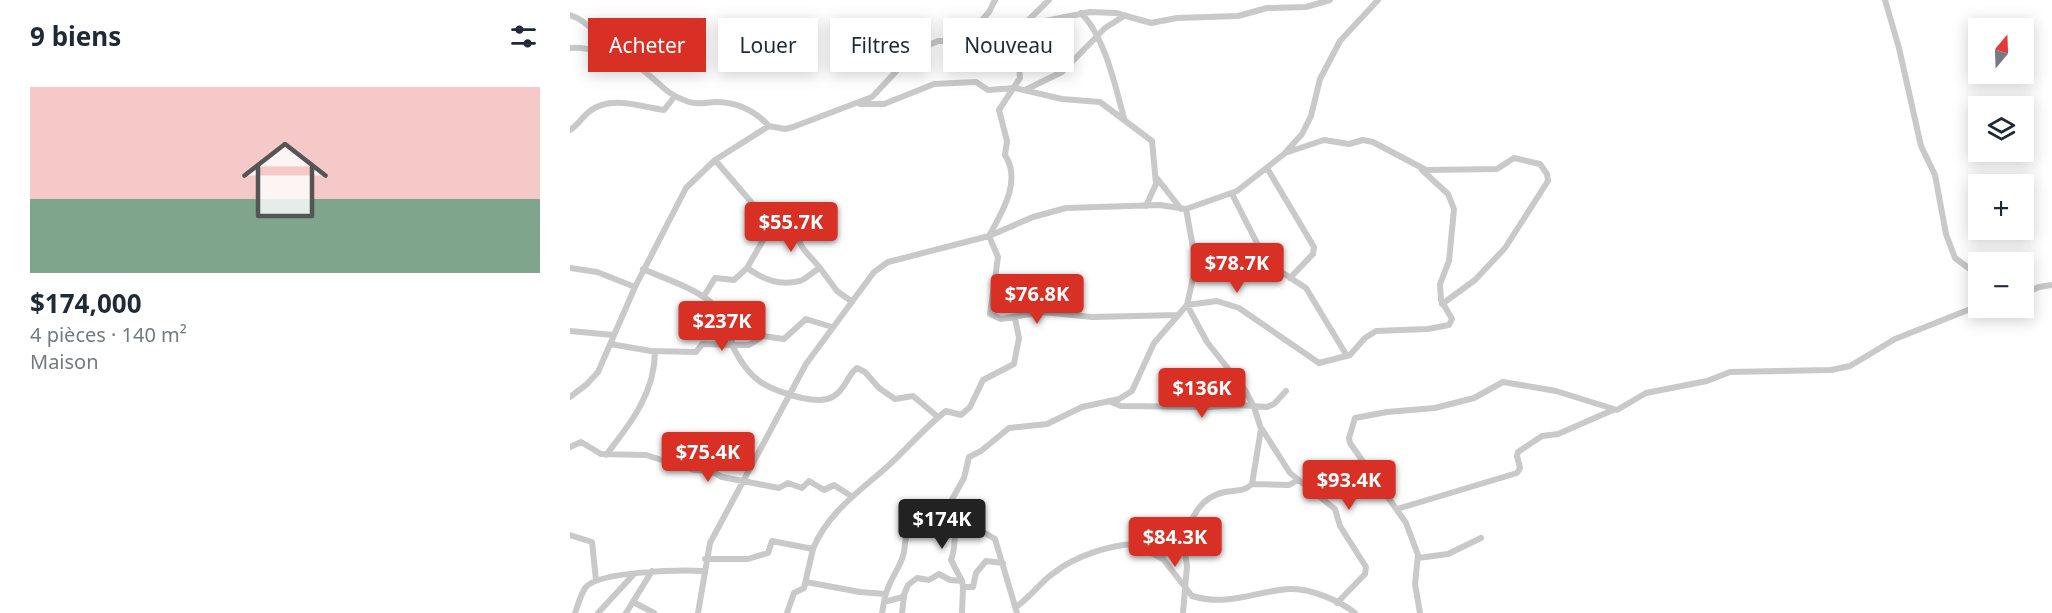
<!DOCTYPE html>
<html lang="fr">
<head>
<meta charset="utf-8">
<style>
  :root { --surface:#fff; --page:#f6f6f7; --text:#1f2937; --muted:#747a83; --line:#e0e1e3; --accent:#d93025 }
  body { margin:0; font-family:"Noto Sans",sans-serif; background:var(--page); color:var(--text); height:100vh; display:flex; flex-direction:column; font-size:22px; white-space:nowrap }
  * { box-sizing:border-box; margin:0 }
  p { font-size:20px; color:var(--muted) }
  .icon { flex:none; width:33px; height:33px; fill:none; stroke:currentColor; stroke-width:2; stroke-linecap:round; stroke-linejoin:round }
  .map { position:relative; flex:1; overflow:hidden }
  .side { display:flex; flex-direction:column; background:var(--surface); width:570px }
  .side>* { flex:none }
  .banner { position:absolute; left:18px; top:18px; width:570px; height:54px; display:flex; gap:12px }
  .needle { width:39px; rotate:19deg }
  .tools { position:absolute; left:1398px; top:18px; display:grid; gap:12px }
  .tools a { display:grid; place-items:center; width:66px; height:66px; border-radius:0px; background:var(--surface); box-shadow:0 3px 15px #0003; font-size:30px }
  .price { position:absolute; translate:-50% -51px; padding:0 14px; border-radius:6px; background:var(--accent); color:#fff; font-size:20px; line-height:39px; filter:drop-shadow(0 2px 3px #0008) }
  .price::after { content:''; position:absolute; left:50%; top:36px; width:18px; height:14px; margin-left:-9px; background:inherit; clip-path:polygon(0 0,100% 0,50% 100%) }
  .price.on { background:#222; color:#fff }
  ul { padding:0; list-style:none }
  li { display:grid; align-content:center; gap:12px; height:318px; padding:0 30px }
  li+li { border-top:2px solid var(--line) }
  li span { display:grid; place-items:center; height:186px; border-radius:0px; color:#555 }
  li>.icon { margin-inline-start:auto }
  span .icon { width:108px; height:108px; fill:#fffc; stroke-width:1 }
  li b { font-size:26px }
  h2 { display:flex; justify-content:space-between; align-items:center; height:72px; padding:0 30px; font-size:26px }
  .tag { padding:0 21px; border-radius:0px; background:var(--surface); box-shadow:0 3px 15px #0003; font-size:21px; line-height:54px }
  .tag.on { background:var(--accent); color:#fff }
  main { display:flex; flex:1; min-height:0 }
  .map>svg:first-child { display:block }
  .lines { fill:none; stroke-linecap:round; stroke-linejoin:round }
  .street { stroke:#c9c9c9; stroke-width:6 }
</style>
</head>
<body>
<main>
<section class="side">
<h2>9 biens<svg class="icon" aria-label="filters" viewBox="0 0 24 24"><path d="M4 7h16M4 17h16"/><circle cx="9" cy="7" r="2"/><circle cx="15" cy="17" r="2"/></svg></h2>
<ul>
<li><span style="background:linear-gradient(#f6c9c9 60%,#7fa58c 0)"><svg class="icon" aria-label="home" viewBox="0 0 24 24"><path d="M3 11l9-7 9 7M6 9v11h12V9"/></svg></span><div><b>$174,000</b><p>4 pièces · 140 m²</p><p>Maison</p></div></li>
</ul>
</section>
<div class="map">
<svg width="1482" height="613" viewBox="0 0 1482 613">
  <rect width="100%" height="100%" fill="#fff"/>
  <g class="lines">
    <!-- street -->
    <path class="street" d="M479 0 446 32 450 78 429 110 437 141 435 155C452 181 432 212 419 236L428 257 420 314 431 319 472 312 522 317 608 315
      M1315 0 1329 48 1351 146 1365 175 1376 234 1385 258 1408 275
      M511 13C535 37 545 85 554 118
      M0 15C16 20 34 38 35 55
      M393 41 419 12 425 0
      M0 48C19 46 54 58 70 68 89 81 94 94 119 102 128 105 137 102 146 102 167 102 185 111 199 126
      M457 89 492 72 535 28 554 16
      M290 104H314L364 84 406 82 418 90 445 88 492 99 530 102 582 141 586 184 576 206
      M0 130C8 125 13 116 20 111 41 95 71 107 94 110L105 96
      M718 152 754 140 779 144 793 140 803 142 856 170 927 169 944 158 970 164 977 174 978 181 935 248 905 280 872 304
      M145 160 188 210 203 223 177 268C195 280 209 286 230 281 236 279 244 271 250 268L267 291 281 301
      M697 168 744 247 743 254 720 278
      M586 177 611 209
      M662 194 690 249 702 266 736 288 777 356
      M203 223 216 215 228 228C228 250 237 251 250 268
      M0 268 27 272 65 287
      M73 269C106 284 164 298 162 345H179L193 336 214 339 236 319 262 327
      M1454 294 1469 287 1482 285
      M134 296 145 278 164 280 177 268
      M0 331 43 335
      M40 344 81 351 126 352 132 344 162 345C179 380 195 389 232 398 242 400 256 402 264 396 275 390 278 374 287 368L295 372 309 388 325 399 343 396 368 417
      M0 397 17 384 28 372 65 287 116 188 145 160 199 126 215 129 223 127 302 97 337 60 350 49 368 41 414 40 440 28 520 12 546 13 581 23 607 18 668 16 697 8 736 7 760 0
      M539 401 551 406 638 407 669 405 697 407 704 404 716 391
      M692 429 720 473 765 509 770 526 796 567 795 574 767 603
      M0 447 11 442 31 454 76 455 124 470 141 471 152 477 209 488 218 483 232 488 239 481 254 490 264 485 281 496
      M36 455C61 423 85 393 85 351
      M682 484 719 485 728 480
      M827 509 947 473 950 468 947 456 948 452 972 436 988 434 1043 410
      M391 519C380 537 388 542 381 560L392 581
      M0 535 22 542 26 580
      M590 556 614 545C619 522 628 497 655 492 666 490 674 492 682 484L691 429 684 407 675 390 637 342 617 305 647 301 669 308 749 363 780 355 795 338 806 331 858 329 879 325 882 319 871 300 870 284 879 261 884 209 878 194 852 170
      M848 558 878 554 911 538
      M135 559H178L198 553 202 541 243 549C257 513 291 490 318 466 338 448 355 427 376 411L391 415 400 407 413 380 444 364 449 338 445 318
      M236 582 290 592 315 594
      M63 602 84 613
      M314 602C317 580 331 569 334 552 335 540 337 530 342 519L359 509 376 510
      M446 607C463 595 470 582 485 572 506 556 539 545 565 544L593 559 622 596C660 607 684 591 720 589 740 588 770 601 785 613
      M5 613C8 605 11 593 16 587 30 571 111 570 133 571
      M28 613 64 574
      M56 613 82 571
      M128 613 140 543 236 364 304 272 318 262 419 236 463 217 496 208 590 205 616 209 667 191 714 154 732 134 741 116 750 79 770 41 808 0
      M217 613 224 593 234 588 243 549
      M312 613 314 602 333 597 338 585 347 578 359 580 369 574 380 580 392 581 393 587
      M332 613 334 596
      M392 613 393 587H403L406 573 416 561 433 563
      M447 613 425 539 376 510 394 478 399 457 411 451 439 428 477 424 512 407 549 399 562 391 584 343 617 305 626 264 616 209
      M613 613 617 566 614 545
      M850 613 845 584 848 555 836 523 780 443 779 438 785 418 817 412 865 408 904 398 933 382 986 391 1047 410 1076 393 1137 381 1160 372 1261 370 1280 366 1325 339 1408 306"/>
  </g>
</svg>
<div class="tools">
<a><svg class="needle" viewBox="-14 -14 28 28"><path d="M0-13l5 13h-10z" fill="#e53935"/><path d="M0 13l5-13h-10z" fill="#747a83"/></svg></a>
<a><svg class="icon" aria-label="layers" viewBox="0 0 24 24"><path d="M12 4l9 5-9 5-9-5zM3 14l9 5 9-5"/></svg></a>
<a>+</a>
<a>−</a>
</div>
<b class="price" style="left:221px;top:253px">$55.7K</b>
<b class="price" style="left:667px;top:294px">$78.7K</b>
<b class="price" style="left:467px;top:325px">$76.8K</b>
<b class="price" style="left:152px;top:352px">$237K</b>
<b class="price" style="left:632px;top:419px">$136K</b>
<b class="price" style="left:138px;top:483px">$75.4K</b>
<b class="price" style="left:779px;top:511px">$93.4K</b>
<b class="price on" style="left:372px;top:550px">$174K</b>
<b class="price" style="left:605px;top:568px">$84.3K</b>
<div class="banner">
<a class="tag on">Acheter</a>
<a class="tag">Louer</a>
<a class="tag">Filtres</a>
<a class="tag">Nouveau</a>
</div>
</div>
</main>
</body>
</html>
